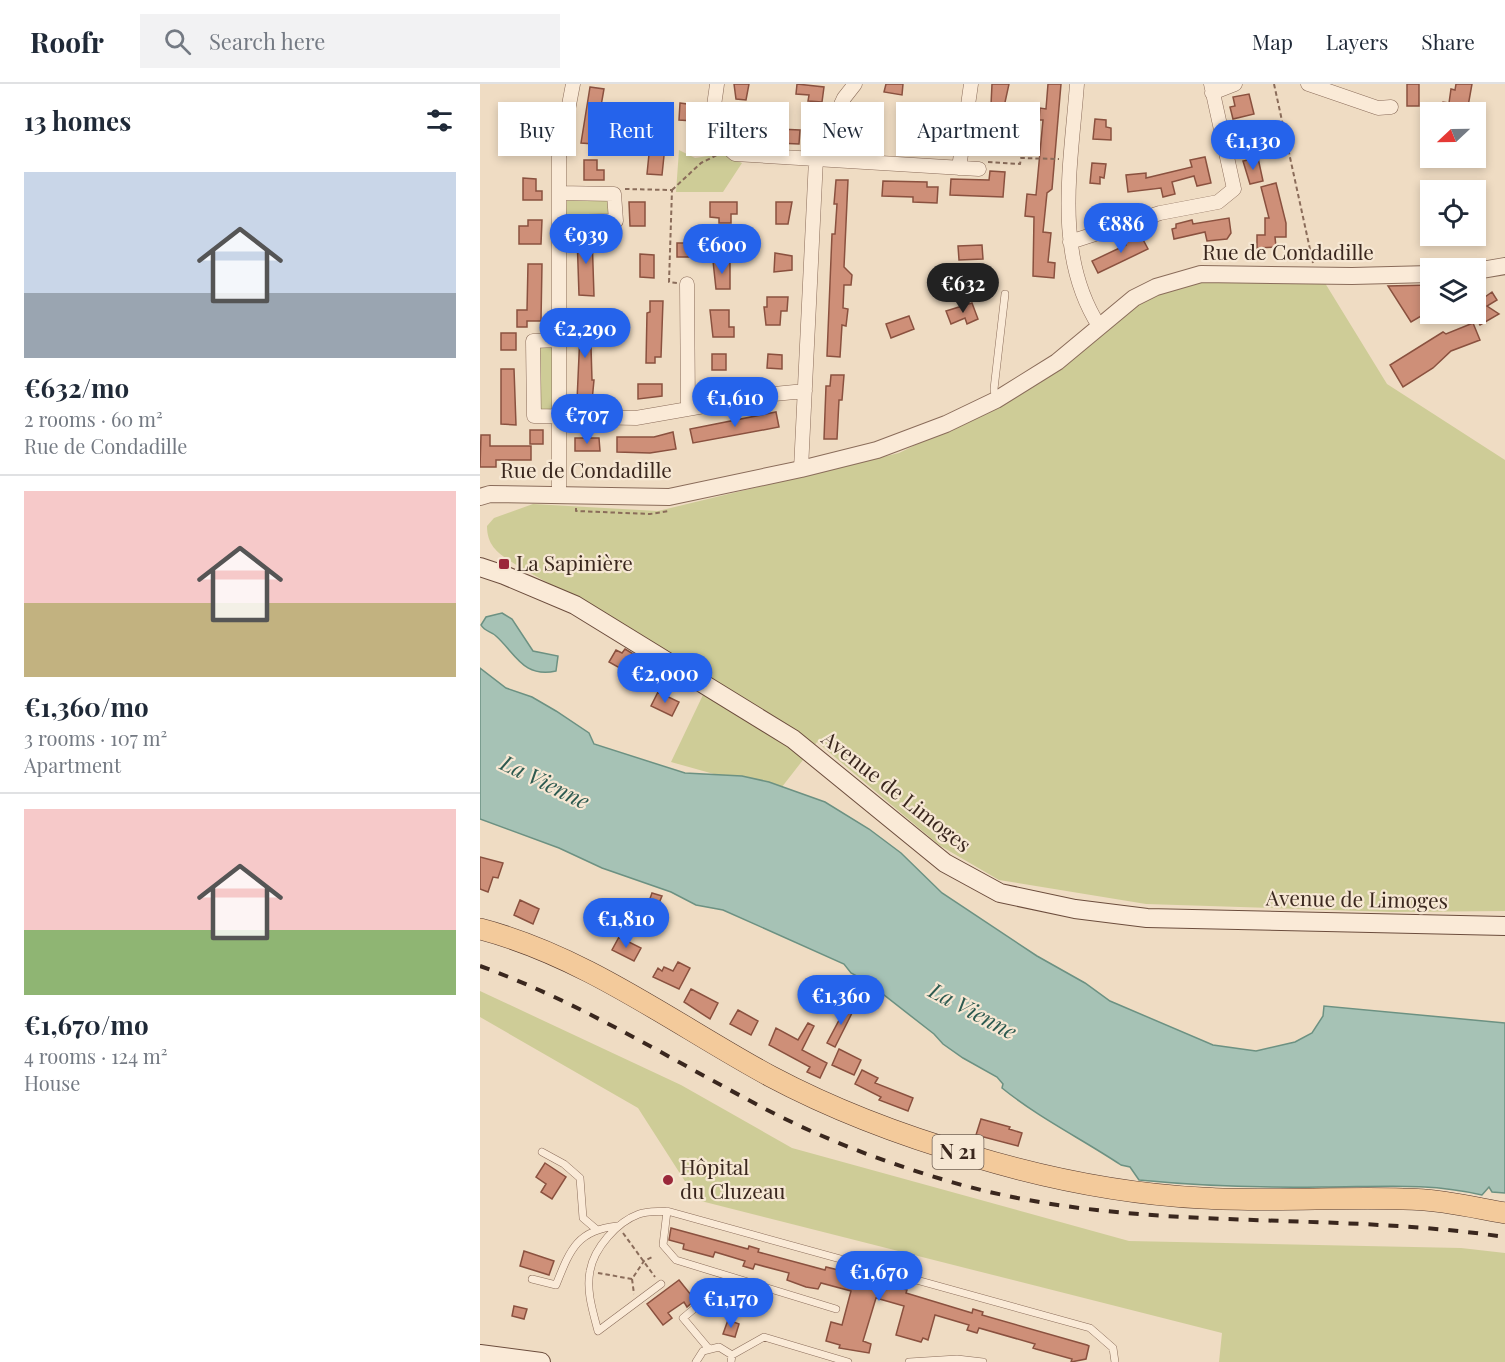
<!DOCTYPE html>
<html lang="en">
<head>
<meta charset="utf-8">
<style>
  :root { --surface:#fff; --page:#f2f2f3; --text:#1f2937; --muted:#747a83; --line:#e0e1e3; --accent:#2563eb }
  body { margin:0; font-family:"Playfair Display",serif; background:var(--page); color:var(--text); height:100vh; display:flex; flex-direction:column; font-size:22px; white-space:nowrap }
  * { box-sizing:border-box; margin:0 }
  p { font-size:20px; color:var(--muted) }
  .icon { flex:none; width:33px; height:33px; fill:none; stroke:currentColor; stroke-width:2; stroke-linecap:round; stroke-linejoin:round }
  .map { position:relative; flex:1; overflow:hidden }
  .details { display:flex; flex-direction:column; background:var(--surface); width:480px }
  .details>* { flex:none }
  .hud { position:absolute; left:18px; top:18px; width:570px; height:54px; display:flex; gap:12px }
  .needle { width:39px; rotate:248deg }
  .controls { position:absolute; left:940px; top:18px; display:grid; gap:12px }
  .controls a { display:grid; place-items:center; width:66px; height:66px; border-radius:0px; background:var(--surface); box-shadow:0 3px 9px #0003; font-size:30px }
  .price { position:absolute; translate:-50% -51px; padding:0 14px; border-radius:21px; background:var(--accent); color:#fff; font-size:20px; line-height:39px; filter:drop-shadow(0 2px 3px #0008) }
  .price::after { content:''; position:absolute; left:50%; top:36px; width:18px; height:14px; margin-left:-9px; background:inherit; clip-path:polygon(0 0,100% 0,50% 100%) }
  .price.current { background:#222; color:#fff }
  ul { padding:0; list-style:none }
  li { display:grid; align-content:center; gap:12px; height:318px; padding:0 24px }
  li+li { border-top:2px solid var(--line) }
  li span { display:grid; place-items:center; height:186px; border-radius:0px; color:#555 }
  li>.icon { margin-inline-start:auto }
  span .icon { width:108px; height:108px; fill:#fffc; stroke-width:1 }
  li b { font-size:26px }
  h2 { display:flex; justify-content:space-between; align-items:center; height:72px; padding:0 24px; font-size:26px }
  .tag { padding:0 21px; border-radius:0px; background:var(--surface); box-shadow:0 3px 9px #0003; font-size:21px; line-height:54px }
  .tag.current { background:var(--accent); color:#fff }
  header { display:flex; align-items:center; gap:36px; box-sizing:border-box; height:84px; padding:0 30px; background:var(--surface); border-bottom:2px solid var(--line) }
  header strong { font-size:28px }
  nav { display:flex; gap:33px; margin-inline-start:auto; font-size:21px }
  .search { width:420px; height:54px; background:var(--page); display:flex; align-items:center; gap:15px; box-sizing:border-box; padding:0 21px; border-radius:0px; color:var(--muted); font-size:22px }
  main { display:flex; flex:1; min-height:0 }
  .map>svg:first-child { display:block }
  .green { fill:#cecc97 }
  .water { fill:#a6c2b5; stroke:#6c9182; stroke-width:1.5 }
  .building { fill:#ce8f78; stroke:#8a513f; stroke-width:1.5 }
  .lines { fill:none; stroke-linecap:round; stroke-linejoin:round }
  .service-casing { stroke:#8a6c5a; stroke-width:8 }
  .minor-casing { stroke:#8a6c5a; stroke-width:15 }
  .tertiary-casing { stroke:#8a6c5a; stroke-width:18 }
  .secondary-casing { stroke:#6c4d3d; stroke-width:20 }
  .primary-casing { stroke:#583b2e; stroke-width:22 }
  .path { stroke:#8a6c5a; stroke-width:2; stroke-dasharray:4.5 3; stroke-linecap:butt }
  .service { stroke:#faead7; stroke-width:7 }
  .minor { stroke:#faead7; stroke-width:14 }
  .tertiary { stroke:#faead7; stroke-width:16 }
  .secondary { stroke:#faead7; stroke-width:18 }
  .primary { stroke:#f3ca9b; stroke-width:21 }
  .rail { stroke:#3a271e; stroke-width:4; stroke-dasharray:10 10; stroke-linecap:butt }
  .poi-dot { fill:#9a283a; stroke:#f6e7d3; stroke-width:2 }
  .labels { text-anchor:middle; stroke-width:4.5; stroke-linejoin:round; paint-order:stroke }
  .shield { fill:#f6e7d3; stroke:#726154; stroke-width:1.5 }
  .shield-label { font-size:20px; font-weight:bold; fill:#3a271e }
  .street-label { font-size:21px; fill:#3a271e; stroke:#f6e7d3 }
  .poi-label { font-size:21px; fill:#3a271e; stroke:#f6e7d3; text-anchor:start }
  .water-label { font-size:22px; font-style:italic; fill:#2d5a50; stroke:#f6e7d3 }
</style>
</head>
<body>
<header>
<strong>Roofr</strong>
<div class="search"><svg class="icon" aria-label="search" viewBox="0 0 24 24"><circle cx="10" cy="10" r="6"/><path d="M15 15l6 6"/></svg>Search here</div>
<nav><a>Map</a><a>Layers</a><a>Share</a></nav>
</header>
<main>
<section class="details">
<h2>13 homes<svg class="icon" aria-label="filters" viewBox="0 0 24 24"><path d="M4 7h16M4 17h16"/><circle cx="9" cy="7" r="2"/><circle cx="15" cy="17" r="2"/></svg></h2>
<ul>
<li><span style="background:linear-gradient(#c9d6e8 65%,#9aa5b1 0)"><svg class="icon" aria-label="home" viewBox="0 0 24 24"><path d="M3 11l9-7 9 7M6 9v11h12V9"/></svg></span><div><b>€632/mo</b><p>2 rooms · 60 m²</p><p>Rue de Condadille</p></div></li>
<li><span style="background:linear-gradient(#f6c9c9 60%,#c2b280 0)"><svg class="icon" aria-label="home" viewBox="0 0 24 24"><path d="M3 11l9-7 9 7M6 9v11h12V9"/></svg></span><div><b>€1,360/mo</b><p>3 rooms · 107 m²</p><p>Apartment</p></div></li>
<li><span style="background:linear-gradient(#f6c9c9 65%,#8fb573 0)"><svg class="icon" aria-label="home" viewBox="0 0 24 24"><path d="M3 11l9-7 9 7M6 9v11h12V9"/></svg></span><div><b>€1,670/mo</b><p>4 rooms · 124 m²</p><p>House</p></div></li>
</ul>
</section>
<div class="map">
<svg width="1025" height="1278" viewBox="0 0 1025 1278">
  <rect width="100%" height="100%" fill="#efdcc3"/>
  <!-- green -->
  <path class="green" d="M199 66 215 74 242 70 262 79 243 108H196Z
    M87 115H130V132H86Z
    M716 195 845 199 907 300 1025 376V827L912 828 666 820 519 796 459 761 337 658 298 708 191 678 232 592 38 482C21 471 7 464 7 442L14 434 53 420 178 427 419 369 523 318 659 218Z
    M59 263H72V325H59Z
    M0 907 201 1001 312 1064 649 1157 981 1164 1025 1169V1278H739L742 1249 217 1116 158 1024 0 933Z"/>
  <!-- water -->
  <path class="water" d="M22 529 32 535 53 567 78 572 76 587C43 594 36 570 16 552 11 547 5 548 1 541L6 533Z
    M0 584 26 604 52 613 76 627 109 649 114 660 205 689 262 692 289 698 345 718 389 745 421 769 462 809 557 872 605 899 630 917 733 961 776 967 815 958 832 949 843 932 844 922 1025 939V1109L1012 1108 1009 1103 1002 1111C950 1098 895 1103 842 1103 781 1104 721 1102 659 1096L650 1083 641 1081C602 1055 559 1034 522 1004L523 1000 517 993 483 974 463 960 454 950 386 897 371 889 364 880 243 826 216 821 191 808 122 784 79 764 0 735Z"/>
  <!-- building -->
  <path class="building" d="M254 0H269L266 16 256 15Z
    M317 0 344 3 342 18 328 17 329 11 316 10Z
    M406 0H423L422 11 404 8Z
    M512 0H529L524 23 511 21Z
    M568 0H581L572 105 567 109 563 148 571 149 568 178 575 179 574 194 553 192 554 133 545 132 547 110 556 111 563 36H559L560 24 566 25Z
    M927 0H939V22H927Z
    M976 0H992L987 28H961L963 18 969 19 971 5 975 6Z
    M110 3 124 5 121 22H118L114 60 101 59Z
    M769 10 774 30 753 35 750 23 755 22 753 13Z
    M200 19 214 21 213 37 199 36Z
    M445 34 459 36 455 59 442 57Z
    M615 35 626 36V43L631 44V56L613 55Z
    M261 36H278V51L260 50Z
    M372 40 399 41 397 57 371 56Z
    M48 41H60L62 63 48 62Z
    M498 41 512 43 510 66 495 65Z
    M298 45 320 46 319 60 297 59Z
    M170 60 185 62 182 91 167 90Z
    M725 73 731 99 717 102 714 92 692 98 695 110 683 113 681 104 648 108 646 91 666 89V94L712 83 710 76Z
    M778 74 783 97 770 100 763 77Z
    M104 76H117V86H124V96H104Z
    M612 79 626 80 624 94 620 93V100L610 99Z
    M510 87 525 88 523 113 470 111 471 95 509 96Z
    M43 94 56 95V107H62V116H43Z
    M356 96H368L364 183 372 191 371 201H364L363 224 368 225 366 242 362 241 360 273 347 272 352 150H355L357 120H354Z
    M403 97 447 98V103H458L457 119 433 118V113L402 112Z
    M796 99 806 139V153H795L796 163 777 164V151H785V134H789L781 103Z
    M149 118H165V142H150Z
    M230 118H257V130H251V139H239V134L230 133Z
    M296 118H312L308 140H296Z
    M749 134 751 149 747 155 727 157 725 148 694 155 692 145 696 144V140L712 136 713 140Z
    M48 136H62L61 160H39V142H48Z
    M660 150 668 165 618 189 612 177 646 161 645 157Z
    M97 151H112L114 212 99 211Z
    M207 153H219V173H197V159H207Z
    M502 161 503 175 479 176 478 162Z
    M295 169 312 172V186L294 188Z
    M160 170 174 171V194L160 193Z
    M233 177H250V205H236Z
    M48 180H62L61 237H47V243H37V226H47Z
    M470 187V199L458 200 457 188Z
    M951 201V216L944 217 949 224 948 228 931 238 908 202Z
    M996 206 1002 215 1012 208 1017 216 1007 222 1019 230 1000 241 996 234Z
    M287 213H308L307 227H301L300 241H286L284 223H287Z
    M170 217H183L181 273H175V279H166L167 229 170 228Z
    M492 219 498 235 487 240 485 234 471 240 466 227Z
    M230 226H249V243H254V253H233Z
    M97 229H110L112 296H114L112 317H97L100 249H97Z
    M429 232 434 245 411 254 406 240Z
    M993 239 1000 256 971 267 953 284 923 303 910 281 963 248 966 250Z
    M21 249H36V266H21Z
    M232 270H246V286H232Z
    M288 270 302 271V285L287 284Z
    M21 285H34L36 341 21 340Z
    M351 291H364L362 316H359L357 355H344L346 302H350Z
    M158 300H182V312L158 315Z
    M296 328 299 343 213 359 210 345Z
    M50 346H63V360H50Z
    M193 348 196 365 170 369 137 368V353H174Z
    M1 351H10V362H51V376H16V383H0Z
    M95 354H119L120 367H95Z
    M145 565 155 571 152 575 161 580 154 592 129 578 136 566 142 569Z
    M178 608 199 618 192 632 171 622Z
    M0 773 23 779 18 794 13 793 8 808 0 805Z
    M172 809 182 812 177 824 168 820Z
    M40 816 59 825 53 840 34 831Z
    M139 853 161 864 154 877 132 866Z
    M198 878 210 884 199 905 173 893 178 884 182 887 184 883 193 887Z
    M211 905 238 919 230 935 204 918Z
    M367 921 374 925 355 963 347 959Z
    M258 926 278 937 271 951 250 940Z
    M328 939 334 942 322 966 347 979 340 994 327 988 330 983 289 961 296 944 318 956Z
    M359 965 381 976 374 991 352 981Z
    M382 986 398 994 395 999 433 1014 428 1027 399 1016 401 1013 375 1000Z
    M501 1035 530 1043 529 1045 542 1049 538 1062 496 1051Z
    M65 1079 86 1093 72 1115 61 1108 66 1100 56 1093Z
    M191 1144 268 1165 269 1162 279 1165 278 1168 345 1186 346 1183 379 1191 427 1206 426 1209 492 1229 493 1225 503 1228 502 1231 607 1261 609 1262 606 1275 591 1278 592 1275 556 1265 553 1264 555 1260 499 1244 497 1249 487 1246 489 1241 455 1231 448 1256 443 1254 441 1258 416 1251 424 1222 396 1214 383 1257 391 1260 389 1269 359 1264 360 1261 346 1257 351 1238 362 1241 371 1207 341 1199 338 1205 326 1203 307 1196 309 1189 275 1180 273 1185 263 1182 265 1177 235 1168 233 1173 203 1165 204 1160 189 1156Z
    M44 1167 74 1177 69 1191 40 1182Z
    M199 1196 215 1216 207 1223 204 1218 188 1229 192 1234 183 1241 167 1220Z
    M34 1222 47 1225 44 1235 32 1232Z
    M248 1236 259 1240 255 1253 243 1250Z"/>
  <g class="lines">
    <defs>
      <path id="service" d="M516 316 514 305 525 210
        M62 1068 84 1080 100 1094 103 1134 116 1145
        M187 1127 183 1161 196 1176 356 1225
        M52 1195 76 1201C90 1166 97 1146 137 1142
        M181 1200 118 1247C113 1228 106 1207 110 1187 114 1164 137 1138 159 1130 167 1127 179 1128 187 1127L610 1244 633 1264 635 1278
        M229 1265 203 1234 251 1194
        M252 1271 284 1253 368 1278
        M216 1278 223 1267 239 1263 252 1271 251 1278
        M429 1278 477 1275 503 1278"/>
      <path id="minor" d="M237 0C233 34 225 47 255 70L499 85
        M597 0C591 81 573 170 619 242
        M828 0 898 24 911 23
        M732 9 755 0
        M479 84 491 0
        M79 109 134 110 136 137 79 138
        M590 158 680 129 738 118 754 105 731 0
        M207 200 208 325
        M79 256 53 257 54 332 156 334 294 310 325 307
        M321 385 336 75 364 14 375 0
        M79 411V73L93 0"/>
      <path id="tertiary" d="M996 187 1025 182
        M0 413 10 410 189 413 321 385 397 366 466 340 516 316 577 278 654 214 676 203 721 190 872 192 951 190"/>
      <path id="secondary" d="M0 483 24 491 95 521 313 655 465 779 520 809 595 825 667 834 1025 842
        M0 1270 61 1278"/>
      <path id="primary" d="M0 845C105 872 196 941 290 992 354 1026 423 1052 492 1072 565 1094 645 1110 722 1114 789 1118 856 1113 923 1115 957 1115 991 1123 1025 1129"/>
    </defs>
    <!-- service casing -->
    <use href="#service" class="service-casing"/>
    <!-- minor casing -->
    <use href="#minor" class="minor-casing"/>
    <!-- tertiary casing -->
    <use href="#tertiary" class="tertiary-casing"/>
    <!-- secondary casing -->
    <use href="#secondary" class="secondary-casing"/>
    <!-- primary casing -->
    <use href="#primary" class="primary-casing"/>
    <!-- path -->
    <path class="path" d="M794 0 833 179
      M508 78 540 80 541 74 579 75
      M145 105 192 106 189 198 197 199
      M192 106 221 79 237 71
      M96 424V427L170 430 189 427
      M143 1149 175 1193
      M118 1189 152 1195 164 1177 174 1172
      M152 1195 154 1210"/>
    <!-- service -->
    <use href="#service" class="service"/>
    <!-- minor -->
    <use href="#minor" class="minor"/>
    <!-- tertiary -->
    <use href="#tertiary" class="tertiary"/>
    <!-- secondary -->
    <use href="#secondary" class="secondary"/>
    <!-- primary -->
    <use href="#primary" class="primary"/>
    <!-- rail -->
    <path class="rail" d="M0 882C97 917 185 972 276 1020 341 1055 411 1081 482 1101 660 1150 844 1126 1025 1153"/>
  </g>
  <!-- markers -->
  <g class="poi-dot">
    <rect x="18" y="474" width="12" height="12" rx="3"/>
    <circle cx="188" cy="1096" r="6"/>
  </g>
  <g class="labels">
    <!-- shield labels -->
    <rect class="shield" x="452.5" y="1051" width="51" height="34" rx="4.5"/>
    <g class="shield-label">
      <text x="478" y="1075">N 21</text>
    </g>
    <!-- street labels -->
    <g class="street-label">
      <text x="808" y="176">Rue de Condadille</text>
      <text x="106" y="394">Rue de Condadille</text>
      <text transform="translate(416 708) rotate(38)" y="7">Avenue de Limoges</text>
      <text transform="translate(877 816) rotate(1)" y="7">Avenue de Limoges</text>
    </g>
    <!-- poi labels -->
    <g class="poi-label">
      <text x="36" y="487">La Sapinière</text>
      <text x="200" y="1091">Hôpital<tspan x="200" dy="24">du Cluzeau</tspan></text>
    </g>
    <!-- water labels -->
    <g class="water-label">
      <text transform="translate(65 698) rotate(26)" y="8">La Vienne</text>
      <text transform="translate(493 927) rotate(28)" y="8">La Vienne</text>
    </g>
  </g>
</svg>
<div class="controls">
<a><svg class="needle" viewBox="-14 -14 28 28"><path d="M0-13l5 13h-10z" fill="#e53935"/><path d="M0 13l5-13h-10z" fill="#747a83"/></svg></a>
<a><svg class="icon" aria-label="locate" viewBox="0 0 24 24"><circle cx="12" cy="12" r="6"/><path d="M12 2v4M12 18v4M2 12h4M18 12h4"/></svg></a>
<a><svg class="icon" aria-label="layers" viewBox="0 0 24 24"><path d="M12 4l9 5-9 5-9-5zM3 14l9 5 9-5"/></svg></a>
</div>
<b class="price" style="left:773px;top:87px">€1,130</b>
<b class="price" style="left:641px;top:170px">€886</b>
<b class="price" style="left:106px;top:181px">€939</b>
<b class="price" style="left:242px;top:191px">€600</b>
<b class="price current" style="left:483px;top:230px">€632</b>
<b class="price" style="left:105px;top:275px">€2,290</b>
<b class="price" style="left:255px;top:344px">€1,610</b>
<b class="price" style="left:107px;top:361px">€707</b>
<b class="price" style="left:185px;top:620px">€2,000</b>
<b class="price" style="left:146px;top:865px">€1,810</b>
<b class="price" style="left:361px;top:942px">€1,360</b>
<b class="price" style="left:399px;top:1218px">€1,670</b>
<b class="price" style="left:251px;top:1245px">€1,170</b>
<div class="hud">
<a class="tag">Buy</a>
<a class="tag current">Rent</a>
<a class="tag">Filters</a>
<a class="tag">New</a>
<a class="tag">Apartment</a>
</div>
</div>
</main>
</body>
</html>
